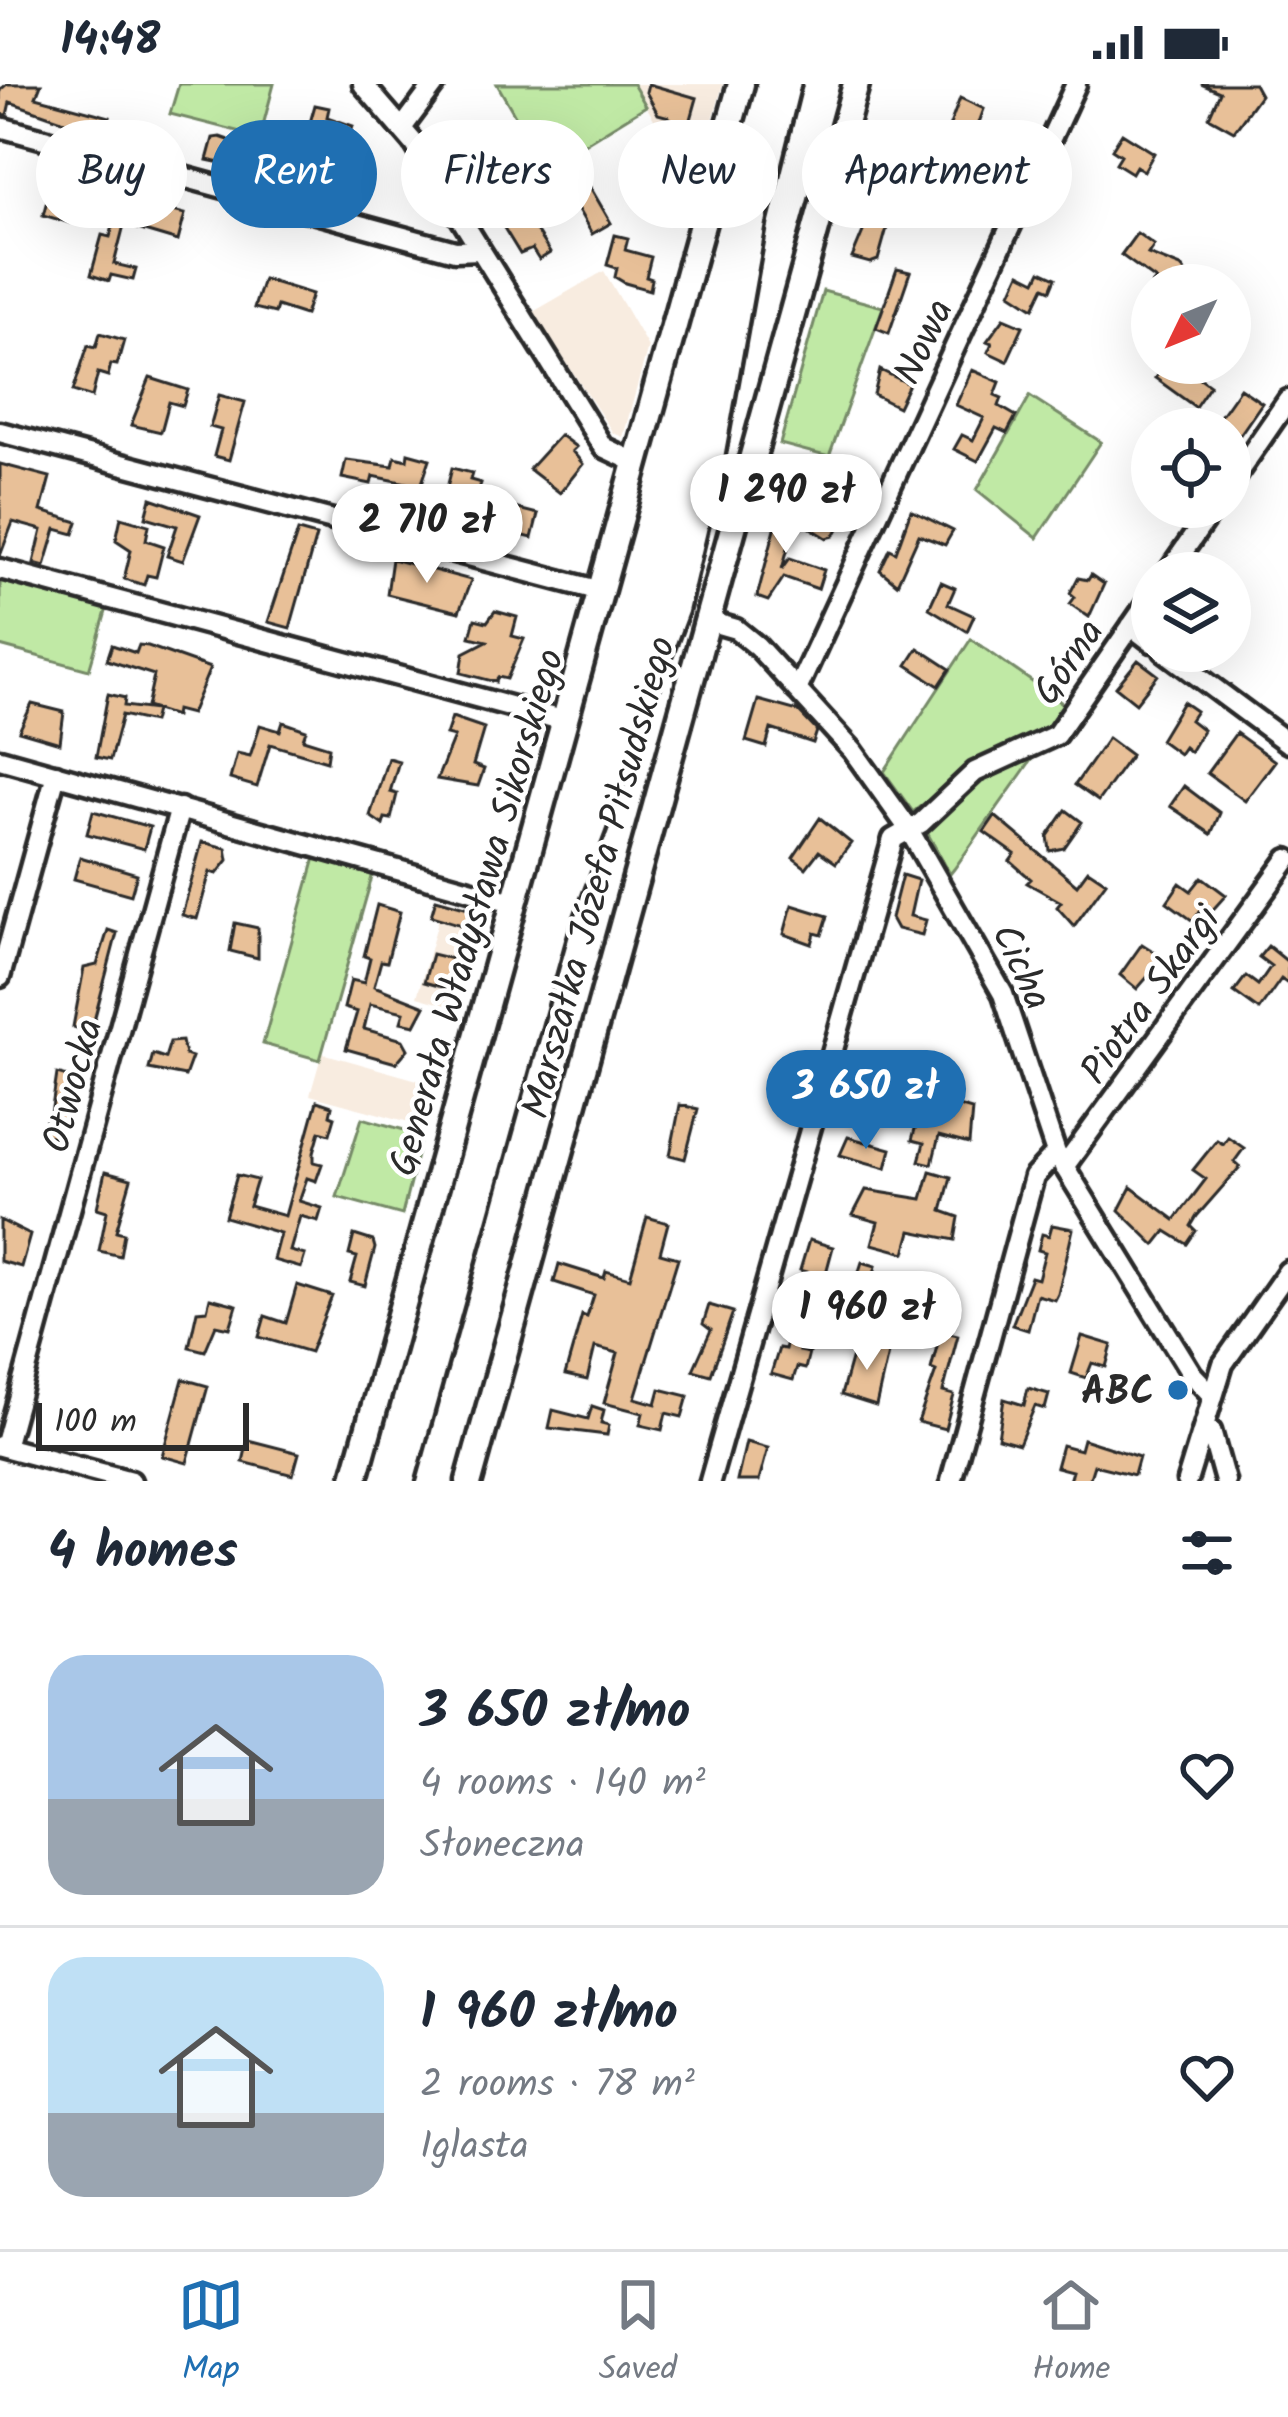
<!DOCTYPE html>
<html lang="en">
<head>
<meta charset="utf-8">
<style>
  :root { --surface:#fff; --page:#f2f2f3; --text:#1f2937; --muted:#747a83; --line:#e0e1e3; --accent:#1f6fb2 }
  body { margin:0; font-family:Kalam,sans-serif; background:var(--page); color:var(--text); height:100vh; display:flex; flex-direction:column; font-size:45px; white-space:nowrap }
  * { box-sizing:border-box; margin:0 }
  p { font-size:39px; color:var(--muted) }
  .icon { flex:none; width:66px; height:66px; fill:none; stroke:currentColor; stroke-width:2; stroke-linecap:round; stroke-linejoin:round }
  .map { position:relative; height:1397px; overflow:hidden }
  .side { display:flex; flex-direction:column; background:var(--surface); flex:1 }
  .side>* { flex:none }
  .top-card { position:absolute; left:36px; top:36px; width:1218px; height:108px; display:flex; gap:24px }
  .needle { width:78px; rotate:227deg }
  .controls { position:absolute; left:1131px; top:180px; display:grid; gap:24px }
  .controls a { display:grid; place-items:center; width:120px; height:120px; border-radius:50%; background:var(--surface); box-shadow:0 12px 48px #0002; font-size:60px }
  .scale { position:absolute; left:36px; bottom:30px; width:213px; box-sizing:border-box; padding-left:12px; border:6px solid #2b2b2b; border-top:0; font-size:33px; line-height:42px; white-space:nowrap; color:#2b2b2b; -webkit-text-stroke:9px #fff; paint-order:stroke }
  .price { position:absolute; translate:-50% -102px; padding:0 27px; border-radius:42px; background:#fff; color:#222; font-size:39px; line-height:78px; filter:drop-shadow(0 3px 6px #0008) }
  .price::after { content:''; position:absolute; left:50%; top:72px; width:36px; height:27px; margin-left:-18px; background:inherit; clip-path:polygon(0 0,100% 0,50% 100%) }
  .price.active { background:var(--accent); color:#fff }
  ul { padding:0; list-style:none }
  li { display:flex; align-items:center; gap:36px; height:300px; padding:0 48px }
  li+li { border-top:3px solid var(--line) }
  li span { display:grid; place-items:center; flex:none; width:336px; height:240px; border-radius:36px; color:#555 }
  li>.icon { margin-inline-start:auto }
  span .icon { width:144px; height:144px; fill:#fffc; stroke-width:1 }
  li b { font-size:51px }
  h2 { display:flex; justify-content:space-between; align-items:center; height:144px; padding:0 48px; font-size:51px }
  .tag { padding:0 42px; border-radius:54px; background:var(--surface); box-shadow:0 12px 48px #0002; font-size:42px; line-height:108px }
  .tag.active { background:var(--accent); color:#fff }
  .status { display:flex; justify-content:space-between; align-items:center; height:84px; padding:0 60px; background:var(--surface); direction:ltr }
  .status svg { height:33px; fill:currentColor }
  .tabs { display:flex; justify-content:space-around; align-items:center; height:168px; border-top:3px solid var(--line); background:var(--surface); font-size:33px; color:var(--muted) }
  .tabs a { display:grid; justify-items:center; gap:6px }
  .tabs .active { color:var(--accent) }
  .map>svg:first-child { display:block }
  .built { fill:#f8ece0 }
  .green { fill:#c0e9a5; stroke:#768a68; stroke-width:3 }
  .building { fill:#e8c098; stroke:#2b2b2b; stroke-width:3 }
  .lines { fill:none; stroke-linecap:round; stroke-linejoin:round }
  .minor-casing { stroke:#2b2b2b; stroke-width:27 }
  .major-casing { stroke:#2b2b2b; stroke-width:33 }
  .minor { stroke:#fff; stroke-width:18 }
  .major { stroke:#fff; stroke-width:24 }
  .rail { stroke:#2b2b2b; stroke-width:4.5 }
  .poi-dot { fill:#1f6fb2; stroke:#fff; stroke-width:4.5 }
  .labels { text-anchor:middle; stroke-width:9; stroke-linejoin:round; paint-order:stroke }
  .street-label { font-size:39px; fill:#2b2b2b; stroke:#fff }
  .poi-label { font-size:39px; font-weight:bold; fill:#2b2b2b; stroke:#fff; text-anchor:end }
</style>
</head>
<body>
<div class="status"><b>14:48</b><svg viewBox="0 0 49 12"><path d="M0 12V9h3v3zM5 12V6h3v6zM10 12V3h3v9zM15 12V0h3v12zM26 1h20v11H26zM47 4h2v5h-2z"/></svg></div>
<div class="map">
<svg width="1288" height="1397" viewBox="0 0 1288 1397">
  <rect width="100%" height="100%" fill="#fff"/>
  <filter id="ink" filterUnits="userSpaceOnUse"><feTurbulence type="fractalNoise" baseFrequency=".00833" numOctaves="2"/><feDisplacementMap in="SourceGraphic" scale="24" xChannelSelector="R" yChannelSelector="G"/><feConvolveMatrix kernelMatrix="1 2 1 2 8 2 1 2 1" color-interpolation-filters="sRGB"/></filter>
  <g filter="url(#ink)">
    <!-- built -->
    <path class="built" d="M633 0H723L694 102 646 22Z
      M604 187 648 263 623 353 613 349 533 228Z
      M444 815 473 824 480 837 456 924 417 913Z
      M322 969 435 1001 424 1042 310 1011Z"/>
    <!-- green -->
    <path class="green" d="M179 0H274L260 53 170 30Z
      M497 0H633L646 22 545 84Z
      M823 207 883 223 829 373 780 360Z
      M1030 312 1101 358 1037 454 977 406Z
      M0 495 107 524 89 586 0 562Z
      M971 555 1068 623 1048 651 974 681 913 728 884 688Z
      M1034 672 954 785 950 790 924 743 991 686Z
      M316 770 374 786 320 976 263 960Z
      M362 1034 422 1051 402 1131 337 1113Z"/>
    <!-- building -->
    <path class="building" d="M7 0H41L36 13 110 33 105 51 10 18 7 31 0 30V6Z
      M648 0 697 14 685 57 673 53 669 33 658 30 646 8Z
      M1201 0H1254L1260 11 1234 47 1209 33 1220 8Z
      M960 14 984 25 973 55 948 46Z
      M315 21 329 24 327 33 353 42 347 64 307 49Z
      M1122 49 1154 69 1144 87 1136 82 1132 89 1116 79 1121 71 1112 65Z
      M220 53 266 69 272 74 268 89 207 76 213 54Z
      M981 54 1009 67 990 109 961 96 953 115 931 106 945 71 969 81Z
      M494 77 505 100 544 83 551 94 479 126 466 89Z
      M575 77 611 139 592 150 556 87Z
      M295 81 344 92 339 111 292 95Z
      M51 102 85 112 70 139 43 131Z
      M121 114 185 130 178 157 124 141 114 180 136 185 133 196 111 191 109 197 91 191 102 151 110 153Z
      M515 130 520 138 528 134 550 169 539 176 532 165 520 170 501 139Z
      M867 138 887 144 878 176 870 179 852 174Z
      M1137 149 1154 161 1148 170 1181 183 1186 189 1178 201H1152L1156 196 1121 171Z
      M615 151 628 154 625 166 651 173 646 193 652 195 650 206 625 199 615 193 617 184 607 181Z
      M897 185 910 188 889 249 876 244Z
      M1041 187 1056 194 1051 206 1044 203 1034 224 1011 209 1020 189 1036 197Z
      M263 195 312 210 305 231 277 222 275 229 254 224Z
      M1004 234 1023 242 1007 277 988 268 992 259 987 257Z
      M100 249 124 256 117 281 111 280 108 292 98 289 92 313 73 307 88 261 96 263Z
      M1166 279H1179L1210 301 1195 323 1155 294Z
      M880 286 909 300 898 323 874 311Z
      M972 286 1000 298 995 311 1002 314 999 322 1016 332 1007 349 996 344 978 377 954 365 962 351 973 356 984 334 956 321Z
      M150 294 188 306 183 322 169 318 161 348 131 341Z
      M1240 304 1262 319 1230 365V345H1211Z
      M219 311 245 318 229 376 214 372 221 346 210 343Z
      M560 351 576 363 572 367 583 380 560 409 529 385Z
      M408 369 430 375 421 402 373 392 371 400 342 394 346 376 393 382 395 373 407 376Z
      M0 380 50 393 41 427 78 438 74 450 56 445 45 482 34 479 42 446 13 438 0 472Z
      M452 384 472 389 470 396 481 399 471 427 443 420Z
      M151 414 200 431 183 477 167 472 177 442 146 433Z
      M783 414 801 418 782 485 790 474 824 486 818 505 784 493 768 517 757 513Z
      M833 415 849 424 834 452 827 454 809 443Z
      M506 422 538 430 532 454 500 446Z
      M911 426 953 447 945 461 919 451 897 500 880 486 890 465 896 468Z
      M121 433 149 441 146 456 164 462 156 493 147 491 144 501 124 495 131 466 116 456Z
      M298 447 316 452 290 544 268 538Z
      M392 475 471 496 459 528 387 510Z
      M1091 491 1104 500 1089 533 1070 520 1075 513 1070 509 1078 494 1088 496Z
      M941 498 955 504 948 520 974 532 967 547 929 524Z
      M495 527 517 533 512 552 524 555 507 595 498 593 496 598 461 589 464 569 487 557 470 553 475 535 487 538Z
      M112 561 136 569 139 561 148 562 210 584 191 630 176 626 175 632 147 623 154 591 107 576Z
      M918 564 950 585 939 602 907 581Z
      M1138 576 1158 591 1136 619 1116 603Z
      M108 610 125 614 124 622 156 626 153 638 122 631 110 676 96 673Z
      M758 616 798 627 817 647 813 659 771 645 766 663 746 657Z
      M1183 618 1196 627 1190 636 1203 646 1190 668 1184 663 1179 670 1160 656Z
      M32 620 64 628 60 659 19 647Z
      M452 633 484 644 473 681 484 685 478 702 437 695 454 653 446 651Z
      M283 638 306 646 303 655 329 663 327 677 270 660 257 703 230 695 237 669 250 672 260 641 280 647Z
      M1236 649 1275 677 1245 717 1207 689Z
      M1108 654 1131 671 1098 717 1075 701Z
      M388 674 399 677 390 708 397 710 391 735 385 734 383 741 370 732Z
      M1184 702 1220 729 1211 750 1170 722Z
      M1066 726 1082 738 1064 764 1050 767 1048 752Z
      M93 727 150 743 144 765 87 750Z
      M995 732 1077 801 1088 786 1106 798 1074 842 1057 823 1061 818 1027 799 1031 795 1010 777 1015 770 984 748Z
      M820 734 851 759 836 779 819 767 806 784 793 774Z
      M202 758 226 764 228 776 217 790 210 788 197 835 182 831Z
      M80 773 137 790 131 811 74 795Z
      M902 791 918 796 910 832 926 836 922 851 897 845 891 834Z
      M1202 793 1226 811 1208 831 1201 826 1193 837 1167 818 1180 799 1191 807Z
      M436 815 472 825 479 837 459 908 424 898 432 870 452 875 462 841 431 832Z
      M377 821 400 828 387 878 381 877 374 902 425 922 415 941 401 938 404 928 370 920 364 945 403 956 408 965 396 979 346 965 357 928 344 924 351 896 364 899 370 874 364 872Z
      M792 821 828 832 822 851 815 849 812 860 784 850Z
      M235 839 258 844V874L230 867Z
      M108 846 117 849 91 948 73 943 84 884 97 881Z
      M1142 860 1164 874 1137 905 1120 891Z
      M1268 862 1288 878V900L1281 895 1259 926 1234 908 1246 892 1258 901 1271 882 1259 873Z
      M182 957 185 971 192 973 185 992 149 985 153 970 165 974 170 958Z
      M57 990 78 996 59 1054 42 1050 46 1036 50 1037Z
      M924 1012 972 1026 969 1060 939 1052 932 1080 919 1077 924 1059 912 1056Z
      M317 1017 332 1022 330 1031 335 1033 330 1050 320 1047 314 1068V1078L322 1080 316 1097 307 1094 299 1117 322 1124 318 1137 300 1132 290 1167 305 1171 301 1184 273 1176 280 1149 225 1133 237 1091 257 1096 249 1122 285 1132Z
      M680 1021 698 1025 685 1075 670 1071Z
      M848 1053 891 1065 886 1084 840 1071Z
      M1228 1053 1244 1064 1234 1078 1240 1083 1197 1132 1191 1142 1196 1147 1187 1160 1166 1147 1155 1161 1119 1126 1131 1103 1175 1136 1206 1095 1193 1086 1217 1056 1223 1060Z
      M930 1087 951 1093 942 1127 959 1133 955 1156 911 1147 905 1169 872 1160 878 1138 853 1131 866 1106 922 1115Z
      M105 1088 131 1095 116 1147 124 1149 120 1172 99 1167 107 1127 97 1124Z
      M647 1133 668 1139 660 1169 678 1174 635 1314 656 1320 660 1305 688 1312 682 1333 666 1329 662 1346 640 1341 643 1329 604 1319 618 1269 595 1263 587 1296 565 1291 582 1231 587 1233 594 1211 554 1198 559 1180 604 1194 606 1187 630 1194Z
      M0 1136 30 1151 21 1183 0 1177Z
      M1052 1141 1073 1145 1058 1210 1055 1216 1037 1211 1028 1246 1012 1241 1031 1193 1038 1195 1045 1168 1038 1166 1042 1150 1049 1152Z
      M354 1151 373 1157 375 1164 365 1202 350 1198 357 1173 349 1171Z
      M809 1156 833 1163 825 1193 800 1186Z
      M862 1178 876 1182 872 1196 877 1198 860 1252 840 1246Z
      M297 1201 332 1212 310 1268 259 1253 265 1232 286 1239Z
      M210 1214 237 1221 230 1244 216 1241 205 1267 189 1263 197 1227 207 1226Z
      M795 1216 814 1222 799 1267 809 1269 805 1285 797 1283 793 1296 771 1290 779 1264 785 1265 791 1244 785 1242Z
      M709 1221 733 1228 711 1291 693 1286 711 1246 703 1240Z
      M941 1247 958 1251 943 1308 954 1311 945 1345 918 1338 936 1287 931 1285Z
      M872 1251 891 1256 876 1322 841 1311 852 1272 865 1275Z
      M1082 1252 1112 1261 1106 1283 1092 1279 1086 1294 1071 1289Z
      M183 1295 208 1302 187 1379 162 1372Z
      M1028 1304 1049 1310 1045 1325 1035 1322 1019 1360 998 1354 1004 1315 1024 1321Z
      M592 1322 604 1326 601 1339 609 1341 607 1351 549 1344 553 1326 588 1335Z
      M1083 1355 1139 1373 1134 1391 1094 1381 1089 1397H1069L1072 1387 1056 1383 1062 1361 1080 1366Z
      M248 1356 299 1369 293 1391 243 1378Z
      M746 1358 768 1364 759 1397H737Z"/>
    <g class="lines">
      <defs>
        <path id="minor" d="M363 0 414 59 603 363 637 379
          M0 43 455 167 479 166
          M403 43 435 0
          M0 348 601 507
          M1230 400 1288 316
          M0 485 565 637
          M1168 489 1214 423
          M705 536 736 545 757 562 853 667 908 744 1003 910 1056 1069 1192 1290 1211 1310
          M1131 542 1152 558
          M1164 567 1288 659
          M797 606 1076 0
          M0 675 516 819
          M0 893 56 690
          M1064 1083 1288 775
          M1211 1347 1225 1397
          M0 1362 131 1397
          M5 1363 180 724
          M710 1397 893 755 921 739 975 688 1056 651 1152 512
          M951 1397 1034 1093 1056 1069
          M1187 1397 1223 1280 1288 1187"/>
        <path id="major" d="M354 1397 741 0
          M469 1397 856 0"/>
      </defs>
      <!-- minor casing -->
      <use href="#minor" class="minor-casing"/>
      <!-- major casing -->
      <use href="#major" class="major-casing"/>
      <!-- minor -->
      <use href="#minor" class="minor"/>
      <!-- major -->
      <use href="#major" class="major"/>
      <!-- rail -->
      <path class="rail" d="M416 1397 569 846 689 529 725 376 767 141 802 0"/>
    </g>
  </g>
  <!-- markers -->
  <circle class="poi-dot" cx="1178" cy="1306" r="12"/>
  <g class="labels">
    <!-- street labels -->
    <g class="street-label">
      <text transform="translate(922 257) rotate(-65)" y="14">Nowa</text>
      <text transform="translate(1067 577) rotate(-56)" y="14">Górna</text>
      <text transform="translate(597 793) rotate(-75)" y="14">Marszałka Józefa Piłsudskiego</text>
      <text transform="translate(475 828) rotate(-74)" y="14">Generała Władysława Sikorskiego</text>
      <text transform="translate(1023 882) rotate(65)" y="14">Cicha</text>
      <text transform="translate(1149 910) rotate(-54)" y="14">Piotra Skargi</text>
      <text transform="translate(71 1001) rotate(-75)" y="14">Otwocka</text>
    </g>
    <!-- poi labels -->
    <g class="poi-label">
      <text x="1154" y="1320">ABC</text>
    </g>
  </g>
</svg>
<div class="controls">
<a><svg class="needle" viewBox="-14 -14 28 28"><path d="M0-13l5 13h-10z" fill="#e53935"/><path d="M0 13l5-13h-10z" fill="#747a83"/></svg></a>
<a><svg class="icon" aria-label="locate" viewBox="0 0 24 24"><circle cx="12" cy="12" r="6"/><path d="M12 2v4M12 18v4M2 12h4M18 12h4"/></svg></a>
<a><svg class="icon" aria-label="layers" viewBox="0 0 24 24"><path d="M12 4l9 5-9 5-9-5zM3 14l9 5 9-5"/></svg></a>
</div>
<div class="scale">100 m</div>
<b class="price" style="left:786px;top:472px">1 290 zł</b>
<b class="price" style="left:427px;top:502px">2 710 zł</b>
<b class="price active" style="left:866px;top:1068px">3 650 zł</b>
<b class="price" style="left:867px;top:1289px">1 960 zł</b>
<div class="top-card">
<a class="tag">Buy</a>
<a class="tag active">Rent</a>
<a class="tag">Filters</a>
<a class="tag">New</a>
<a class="tag">Apartment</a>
</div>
</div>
<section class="side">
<h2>4 homes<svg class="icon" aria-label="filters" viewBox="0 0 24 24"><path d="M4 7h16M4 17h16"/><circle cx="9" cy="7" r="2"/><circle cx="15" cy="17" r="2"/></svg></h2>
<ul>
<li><span style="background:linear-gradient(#a9c7e8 60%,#9aa5b1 0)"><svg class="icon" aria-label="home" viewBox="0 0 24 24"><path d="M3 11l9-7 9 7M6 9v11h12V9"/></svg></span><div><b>3 650 zł/mo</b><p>4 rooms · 140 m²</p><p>Słoneczna</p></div><svg class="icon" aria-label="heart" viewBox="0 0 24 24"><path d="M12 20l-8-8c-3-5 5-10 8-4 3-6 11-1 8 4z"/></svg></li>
<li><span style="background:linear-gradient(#bfe0f5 65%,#9aa5b1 0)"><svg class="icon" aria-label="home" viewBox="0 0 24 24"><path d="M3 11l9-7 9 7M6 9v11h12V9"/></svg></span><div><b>1 960 zł/mo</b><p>2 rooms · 78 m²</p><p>Iglasta</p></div><svg class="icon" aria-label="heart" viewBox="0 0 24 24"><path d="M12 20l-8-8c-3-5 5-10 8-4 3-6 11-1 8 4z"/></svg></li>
</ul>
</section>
<nav class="tabs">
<a class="active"><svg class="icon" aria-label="map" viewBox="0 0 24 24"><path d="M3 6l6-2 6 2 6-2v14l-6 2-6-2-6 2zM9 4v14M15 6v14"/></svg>Map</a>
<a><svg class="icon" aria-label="saved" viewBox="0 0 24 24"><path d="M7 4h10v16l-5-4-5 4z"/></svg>Saved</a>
<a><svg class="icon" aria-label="home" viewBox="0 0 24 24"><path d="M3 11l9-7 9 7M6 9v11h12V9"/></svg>Home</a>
</nav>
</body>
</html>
